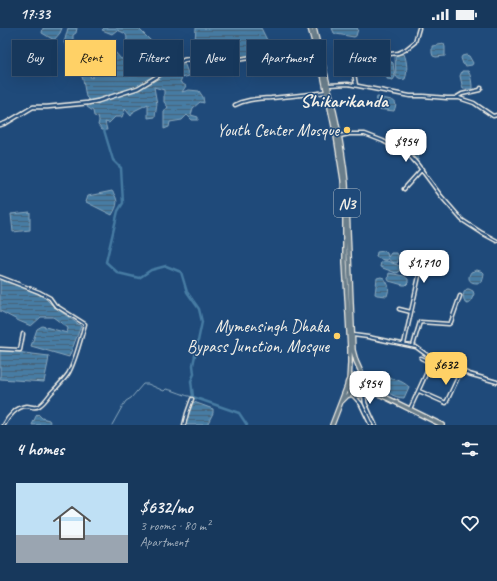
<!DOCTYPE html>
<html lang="en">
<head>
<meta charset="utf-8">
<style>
  :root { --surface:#17385c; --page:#203f62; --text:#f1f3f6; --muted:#9eacbb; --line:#365272; --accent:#ffd166 }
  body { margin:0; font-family:Caveat,sans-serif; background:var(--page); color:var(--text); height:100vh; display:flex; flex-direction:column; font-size:15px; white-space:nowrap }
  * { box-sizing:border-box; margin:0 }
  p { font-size:13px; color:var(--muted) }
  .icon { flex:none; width:22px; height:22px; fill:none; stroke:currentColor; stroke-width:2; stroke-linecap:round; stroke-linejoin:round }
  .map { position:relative; height:397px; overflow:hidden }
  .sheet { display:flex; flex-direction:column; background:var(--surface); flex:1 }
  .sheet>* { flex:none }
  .banner { position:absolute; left:12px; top:12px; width:473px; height:36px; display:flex; gap:8px }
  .price { position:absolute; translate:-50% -34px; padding:0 9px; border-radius:8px; background:#fff; color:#222; font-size:13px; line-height:26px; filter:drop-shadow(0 1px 2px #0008) }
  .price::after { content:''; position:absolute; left:50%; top:24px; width:12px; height:9px; margin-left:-6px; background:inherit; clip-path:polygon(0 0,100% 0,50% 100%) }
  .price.current { background:var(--accent); color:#111 }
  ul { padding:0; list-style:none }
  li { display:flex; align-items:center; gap:12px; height:100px; padding:0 16px }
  li span { display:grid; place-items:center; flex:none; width:112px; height:80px; border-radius:0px; color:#555 }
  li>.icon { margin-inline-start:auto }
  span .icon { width:48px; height:48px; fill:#fffc; stroke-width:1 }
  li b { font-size:17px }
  h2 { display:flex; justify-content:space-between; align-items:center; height:48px; padding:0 16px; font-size:17px }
  .pill { padding:0 14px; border-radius:0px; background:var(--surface); box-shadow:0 4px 16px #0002,0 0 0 1px var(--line); font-size:14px; line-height:36px }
  .pill.current { background:var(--accent); color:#111 }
  .status { display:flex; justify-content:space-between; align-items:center; height:28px; padding:0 20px; background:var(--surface); direction:ltr }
  .status svg { height:11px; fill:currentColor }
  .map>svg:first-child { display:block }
  .water { fill:url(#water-rules); stroke:#8caabf }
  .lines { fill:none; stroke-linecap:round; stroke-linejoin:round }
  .stream { stroke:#8caabf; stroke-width:1 }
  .canal { stroke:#467ba3; stroke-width:2.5 }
  .street-casing { stroke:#f4f1e8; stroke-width:5 }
  .secondary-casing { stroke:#f4f1e8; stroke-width:5.5 }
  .highway-casing { stroke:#f4f1e8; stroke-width:6 }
  .street { stroke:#1f4a7a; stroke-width:2 }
  .secondary { stroke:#1f4a7a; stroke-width:2.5 }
  .highway { stroke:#6b7e8b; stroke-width:3.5 }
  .poi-dot { fill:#ffd166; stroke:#1f4a7a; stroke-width:1.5 }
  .labels { text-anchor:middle; stroke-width:3; stroke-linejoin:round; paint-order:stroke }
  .shield { fill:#1f4a7a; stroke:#b4bfc7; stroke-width:1 }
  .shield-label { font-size:16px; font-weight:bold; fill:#f4f1e8 }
  .poi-label { font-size:17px; fill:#f4f1e8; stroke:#1f4a7a; text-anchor:end }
  .quarter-label { font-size:19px; font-weight:bold; fill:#f4f1e8; stroke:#1f4a7a }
</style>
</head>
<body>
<div class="status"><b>17:33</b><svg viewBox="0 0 49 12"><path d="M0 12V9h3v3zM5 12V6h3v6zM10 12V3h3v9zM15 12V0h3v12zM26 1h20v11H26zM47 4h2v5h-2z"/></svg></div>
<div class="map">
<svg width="497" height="397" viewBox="0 0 497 397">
  <defs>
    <pattern id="water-rules" width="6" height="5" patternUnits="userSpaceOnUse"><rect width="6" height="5" fill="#467ba3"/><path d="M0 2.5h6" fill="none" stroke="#476479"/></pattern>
  </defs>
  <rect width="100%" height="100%" fill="#1f4a7a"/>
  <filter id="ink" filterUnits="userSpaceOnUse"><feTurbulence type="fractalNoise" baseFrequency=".025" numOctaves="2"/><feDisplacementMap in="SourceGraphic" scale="8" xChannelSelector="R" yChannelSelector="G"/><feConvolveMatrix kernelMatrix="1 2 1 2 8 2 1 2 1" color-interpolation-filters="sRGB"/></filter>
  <g filter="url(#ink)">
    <!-- water -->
    <path class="water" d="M43 0H62L60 5 54 12 42 5Z
      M68 0H77L76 5 73 7V18L84 31 91 50 93 49 88 33 89 30 86 27 91 19 92 14H99L100 20 115 24 121 31 128 29 133 23 126 17C128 6 127 6 117 2L112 6 102 2 104 0H138L155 17C154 21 152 26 153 30 154 37 157 48 165 47L180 37H185L189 48 182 50 180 54 186 58 182 64 189 62 199 63 203 69 204 75 200 74 193 80 191 87 198 89V92H192L187 87 182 92 170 94 169 99 164 101V84L168 79 164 74V62L154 59 157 76 155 89 148 90V76L134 83 131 88 125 81 122 89H115L109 95 105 94 107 102H102L98 97 99 93 98 89 94 88 93 83 87 79 90 73 86 69 83 52 77 33 72 24 64 15Z
      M196 0H261L267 12 268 22C255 28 224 32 209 30 204 29 199 27 194 26Z
      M332 0H357L358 1 356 8 354 9 336 6 334 5Z
      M444 16 445 19V28L436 29 433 28 432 25V18Z
      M400 26H404C407 33 408 44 405 51 402 52 398 52 396 48L395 28Z
      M466 27 469 28 473 35 472 37 466 38 463 36 461 30 462 28Z
      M389 34H392L393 35 395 49 393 52 387 51 386 36Z
      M462 43H468C471 47 472 55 472 60V61H463L460 48Z
      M377 69C380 69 384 71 387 71 397 73 397 75 394 83L377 81 375 78Z
      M416 110 422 113V114L418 132H415L410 128 414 111Z
      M112 163C119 172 118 177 112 187L86 174 88 168Z
      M30 184V202L13 204 11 186Z
      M384 223 387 225 388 229 391 225H397L398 227V234L397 235C393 235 390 234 388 230L387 232C383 232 379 231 376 229L377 224Z
      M383 233H387L400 238 399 244 396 245 380 239 381 234Z
      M477 242 483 244 484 245 483 251 482 254C473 257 465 253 471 244Z
      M389 245 404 248 408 251V255L406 257H403L389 253 388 251Z
      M381 249 384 250C389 257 390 259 387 268L377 267 375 266 377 250Z
      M0 252 24 260 44 269 53 278 81 298 69 329 31 318 37 301 42 298 67 305 68 300 53 289H41L31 298 19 293 0 283Z
      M467 261H469L473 263 474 266 470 275 468 276 465 275C463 270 462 264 467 261Z
      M0 322 49 328 48 335 44 354 0 351Z
      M384 349C393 350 403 353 409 359L404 370C395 370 378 362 381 351Z
      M194 374 213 381V385L207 397H187L186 395 192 375Z
      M38 386 42 390 49 392 50 394 49 397H32L36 388Z"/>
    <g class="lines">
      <!-- stream -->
      <path class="stream" d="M112 397 122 379 126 373 131 370 143 356H148L164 363 166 361C175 362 184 368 193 369"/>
      <!-- canal -->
      <path class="canal" d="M104 102 113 132 121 140 123 175 118 183 106 234 118 245 139 250 151 242 166 238 181 244 187 264 199 281 202 294 193 337 194 346 191 353 193 369 239 385 247 397"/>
      <defs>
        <path id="street" d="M328 57 348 56 410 68H423L447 70H459L474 75 493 88 497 87
          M356 57 352 34 361 32 372 27H382L398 25 405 22 415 14 419 0
          M457 69 462 66 480 62 481 60
          M235 77C246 71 258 71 271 70 289 68 308 67 326 64
          M340 108 349 106H365L383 113 410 128 418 137 441 168 462 192 482 205 497 213
          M404 161 422 141
          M0 249 39 264 50 270 55 277 85 296C81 310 75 335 68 346 63 353 57 359 51 365 48 369 44 375 39 378 34 381 31 378 27 378 17 378 8 389 4 397
          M399 281 411 284 404 316
          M411 284 419 248 422 241
          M353 307 368 309 416 319 427 327 469 346 497 354
          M413 318 417 304 420 294 449 296 451 294 460 268
          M0 321 20 322 23 306
          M419 363 446 375 459 347 431 335
          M410 381 431 335 421 330
          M184 397 187 385 192 371"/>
        <path id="secondary" d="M0 97 6 95 33 79H47L88 75 98 73 138 60 184 32 196 30 217 34H229L235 32 267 27 286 26 298 28 318 24
          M364 365 365 375 375 397
          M353 367 361 376 371 397"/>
        <path id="highway" d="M310 0 322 42 336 108 343 152 345 188V234L350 321V335L349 353
          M314 0C326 51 341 102 346 155L353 322 356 333 364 351
          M347 358a10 10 0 1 1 20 0a10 10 0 1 1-20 0Z
          M367 354 381 366
          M366 363 381 367 442 397
          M342 373 347 368 352 366
          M332 397 347 358"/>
      </defs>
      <!-- street casing -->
      <use href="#street" class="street-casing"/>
      <!-- secondary casing -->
      <use href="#secondary" class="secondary-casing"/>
      <!-- highway casing -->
      <use href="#highway" class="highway-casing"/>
      <!-- street -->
      <use href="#street" class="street"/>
      <!-- secondary -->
      <use href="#secondary" class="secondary"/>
      <!-- highway -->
      <use href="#highway" class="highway"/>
    </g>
  </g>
  <!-- markers -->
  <g class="poi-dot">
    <circle cx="347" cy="102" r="4"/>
    <circle cx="337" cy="308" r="4"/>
  </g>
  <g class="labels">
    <!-- shield labels -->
    <rect class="shield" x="334" y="161" width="26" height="28" rx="3"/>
    <g class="shield-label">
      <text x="347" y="181">N3</text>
    </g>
    <!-- poi labels -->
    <g class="poi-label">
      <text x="339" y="108">Youth Center Mosque</text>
      <text x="329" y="304">Mymensingh Dhaka<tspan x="329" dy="20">Bypass Junction, Mosque</tspan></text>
    </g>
    <!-- quarter labels -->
    <g class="quarter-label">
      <text x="344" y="79">Shikarikanda</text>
    </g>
  </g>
</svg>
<b class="price" style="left:406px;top:135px">$954</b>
<b class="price" style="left:424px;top:256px">$1,710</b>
<b class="price current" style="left:446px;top:358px">$632</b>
<b class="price" style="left:370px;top:377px">$954</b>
<div class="banner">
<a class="pill">Buy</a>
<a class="pill current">Rent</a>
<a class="pill">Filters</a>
<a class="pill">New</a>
<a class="pill">Apartment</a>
<a class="pill">House</a>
</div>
</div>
<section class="sheet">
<h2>4 homes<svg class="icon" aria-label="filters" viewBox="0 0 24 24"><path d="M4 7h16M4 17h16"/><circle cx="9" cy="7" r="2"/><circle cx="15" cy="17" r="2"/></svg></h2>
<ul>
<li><span style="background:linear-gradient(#bfe0f5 65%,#9aa5b1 0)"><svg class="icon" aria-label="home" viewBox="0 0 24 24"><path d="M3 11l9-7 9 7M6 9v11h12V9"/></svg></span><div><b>$632/mo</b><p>3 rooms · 80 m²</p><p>Apartment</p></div><svg class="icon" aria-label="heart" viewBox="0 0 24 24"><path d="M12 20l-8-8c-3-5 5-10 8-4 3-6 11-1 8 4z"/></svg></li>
</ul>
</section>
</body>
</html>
